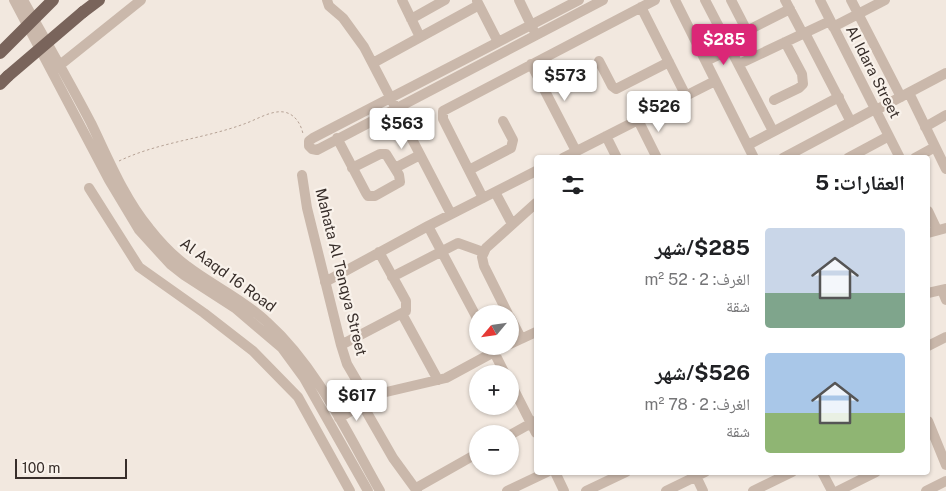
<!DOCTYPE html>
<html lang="ar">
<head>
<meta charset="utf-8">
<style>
  :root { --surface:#fff; --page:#f6f6f6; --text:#202124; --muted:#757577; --accent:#db2777 }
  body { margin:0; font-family:"Public Sans","Noto Naskh Arabic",sans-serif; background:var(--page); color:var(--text); direction:rtl; height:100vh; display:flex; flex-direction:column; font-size:19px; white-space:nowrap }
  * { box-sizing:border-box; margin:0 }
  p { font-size:16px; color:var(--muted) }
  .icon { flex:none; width:28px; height:28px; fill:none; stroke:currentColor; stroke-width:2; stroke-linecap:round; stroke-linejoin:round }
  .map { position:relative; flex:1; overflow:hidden; direction:ltr }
  .drawer { position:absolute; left:534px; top:155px; width:396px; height:320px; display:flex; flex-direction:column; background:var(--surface); border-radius:5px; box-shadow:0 1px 4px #0004; direction:rtl }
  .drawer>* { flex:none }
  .needle { width:32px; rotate:241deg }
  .controls { position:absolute; left:469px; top:305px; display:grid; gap:10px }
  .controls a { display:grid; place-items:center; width:50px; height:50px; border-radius:50%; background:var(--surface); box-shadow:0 1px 4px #0004; font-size:25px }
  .scale { position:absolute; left:15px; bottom:12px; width:112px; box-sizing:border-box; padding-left:5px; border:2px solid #382e2a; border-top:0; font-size:14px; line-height:18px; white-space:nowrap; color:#382e2a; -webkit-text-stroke:4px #f9f2eb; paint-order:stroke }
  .price { position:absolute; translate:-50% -42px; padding:0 11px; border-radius:5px; background:#fff; color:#222; font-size:16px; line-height:32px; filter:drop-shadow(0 1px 2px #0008) }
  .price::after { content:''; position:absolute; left:50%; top:30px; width:15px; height:11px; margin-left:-8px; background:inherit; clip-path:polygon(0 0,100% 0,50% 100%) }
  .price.active { background:var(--accent); color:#fff }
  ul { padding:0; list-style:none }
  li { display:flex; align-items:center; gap:15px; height:125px; padding:0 25px }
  li span { display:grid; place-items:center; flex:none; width:140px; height:100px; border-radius:5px; color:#555 }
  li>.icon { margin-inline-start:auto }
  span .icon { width:60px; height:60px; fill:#fffc; stroke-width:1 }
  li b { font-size:21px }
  h2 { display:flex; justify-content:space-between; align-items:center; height:60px; padding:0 25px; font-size:21px }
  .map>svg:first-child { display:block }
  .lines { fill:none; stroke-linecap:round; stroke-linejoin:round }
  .path { stroke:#b6a295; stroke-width:1; stroke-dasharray:2.5 2.5; stroke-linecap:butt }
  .minor { stroke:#cab8ab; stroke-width:10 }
  .major { stroke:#79645b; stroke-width:12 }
  .major-bridge { stroke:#79645b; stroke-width:12 }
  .labels { text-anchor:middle; stroke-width:4.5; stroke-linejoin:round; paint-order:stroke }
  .street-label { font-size:15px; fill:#382e2a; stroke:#f9f2eb }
</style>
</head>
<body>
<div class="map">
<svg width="946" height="491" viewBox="0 0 946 491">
  <rect width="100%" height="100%" fill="#f2e8df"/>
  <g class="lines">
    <!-- path -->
    <path class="path" d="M119 161C159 142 203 139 244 124 256 120 271 110 284 112 295 114 301 124 303 134"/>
    <!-- minor -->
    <path class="minor" d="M14 0 109 180 139 230 170 264 184 275 235 308 282 348 304 378 368 491
      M23 0C46 41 69 81 91 123 108 158 124 198 149 228 160 242 172 255 187 266 213 286 243 299 267 322 317 367 347 433 380 491
      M327 0 329 6 343 18 364 47 451 214
      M402 0 420 37
      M519 0 533 29
      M579 0 313 138 309 141V146L312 149 317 150 603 0
      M675 0 754 158
      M705 0 773 131
      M731 0 747 31
      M785 0 803 34
      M820 0 900 158
      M851 0 901 97
      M477 1 498 42
      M641 7 686 96
      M411 19 445 0
      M833 27 885 0
      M805 33 851 122
      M727 41 790 9
      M599 61 612 86 616 89 669 62
      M706 61 731 49
      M373 63 479 5
      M531 64 576 151
      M739 64 830 21
      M55 69 141 0
      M909 93 946 169
      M774 100 799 88 803 84 802 74 785 42
      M876 110 946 73
      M638 120 657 158
      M925 127 946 115
      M606 136 617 158
      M337 138 366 193 368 196H375L400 182 399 175 386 154H380L352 168
      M748 145 839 97
      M563 158 715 81
      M783 158 875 109
      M848 158 889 136
      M915 158 935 147
      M395 168 420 155
      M469 170 511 148 513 140 503 121
      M302 175 307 208 341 345 347 364 368 400
      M89 188 139 267 204 313 253 351 298 397 350 491
      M495 192 512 224
      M483 198 443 119V111L655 0
      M928 211 937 230
      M428 226 478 320
      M928 233 946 228
      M392 277 458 243 483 252
      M325 282 428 226 536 171
      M942 290 946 300
      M928 293 946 289
      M402 314 438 380
      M508 314 484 266 482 257 486 248 536 203
      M510 317 521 338
      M510 344 536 332
      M341 345 406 311V301L379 252
      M928 346 946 337
      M492 348 505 374
      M510 382 536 433
      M362 404 393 458 417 491
      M339 418 382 393 446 378 505 346
      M928 421 946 465
      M510 435 535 421
      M555 472 564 491
      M694 472 703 491
      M822 472 832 491
      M416 488 478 453
      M507 491 547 472
      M586 491 626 472
      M666 491 705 472
      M753 491 792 472
      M838 491 876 472
      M926 491 946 481"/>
    <!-- major -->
    <path class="major" d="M83 12 99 0
      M0 84 8 76"/>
    <!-- major-bridge -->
    <path class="major-bridge" d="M0 53 53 0
      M8 76 83 12"/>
  </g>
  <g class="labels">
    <!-- street labels -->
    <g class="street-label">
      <text transform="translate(873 72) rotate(63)" y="5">Al Idara Street</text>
      <text transform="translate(341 272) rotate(76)" y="5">Mahata Al Tenqya Street</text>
      <text transform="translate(228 275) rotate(36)" y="5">Al Aaqd 16 Road</text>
    </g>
  </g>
</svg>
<div class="controls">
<a><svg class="needle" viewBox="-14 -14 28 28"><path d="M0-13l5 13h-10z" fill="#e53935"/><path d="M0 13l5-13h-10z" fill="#757577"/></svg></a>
<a>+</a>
<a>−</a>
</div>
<div class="scale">100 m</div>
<b class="price active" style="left:724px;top:66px">$285</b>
<b class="price" style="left:565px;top:102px">$573</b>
<b class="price" style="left:659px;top:133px">$526</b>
<b class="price" style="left:402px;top:150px">$563</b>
<b class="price" style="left:357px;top:422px">$617</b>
<section class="drawer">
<h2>العقارات: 5<svg class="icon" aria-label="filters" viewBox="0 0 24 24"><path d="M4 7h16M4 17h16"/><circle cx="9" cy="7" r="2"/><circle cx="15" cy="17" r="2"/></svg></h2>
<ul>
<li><span style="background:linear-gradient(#c9d6e8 65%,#7fa58c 0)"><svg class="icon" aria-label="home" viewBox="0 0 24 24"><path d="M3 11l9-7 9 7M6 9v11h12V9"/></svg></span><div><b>$285/شهر</b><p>الغرف: 2 · 52 m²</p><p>شقة</p></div></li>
<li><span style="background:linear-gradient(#a9c7e8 60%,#8fb573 0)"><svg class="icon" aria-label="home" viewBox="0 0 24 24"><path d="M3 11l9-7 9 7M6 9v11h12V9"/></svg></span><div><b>$526/شهر</b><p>الغرف: 2 · 78 m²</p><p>شقة</p></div></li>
</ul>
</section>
</div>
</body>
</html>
